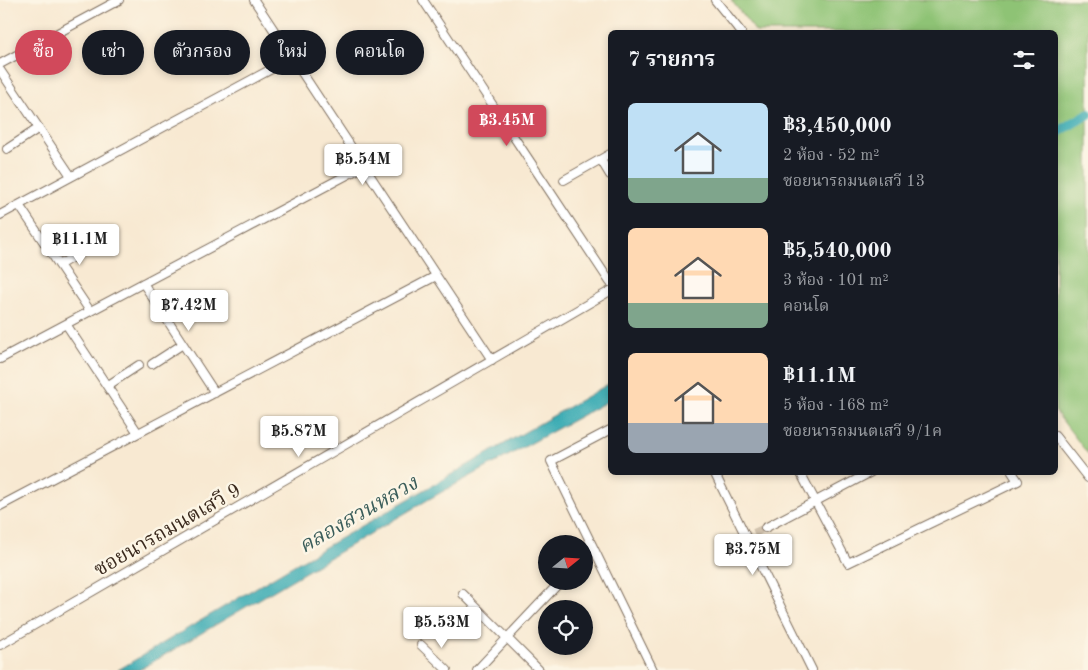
<!DOCTYPE html>
<html lang="th">
<head>
<meta charset="utf-8">
<style>
  :root { --surface:#171b24; --page:#242831; --text:#f1f3f6; --muted:#9ea1a6; --accent:#d1495b }
  body { margin:0; font-family:"Old Standard TT","Noto Serif Thai",serif; background:var(--page); color:var(--text); height:100vh; display:flex; flex-direction:column; font-size:19px; white-space:nowrap }
  * { box-sizing:border-box; margin:0 }
  p { font-size:16px; color:var(--muted) }
  .icon { flex:none; width:28px; height:28px; fill:none; stroke:currentColor; stroke-width:2; stroke-linecap:round; stroke-linejoin:round }
  .map { position:relative; flex:1; overflow:hidden }
  .details { position:absolute; left:608px; top:30px; width:450px; height:445px; display:flex; flex-direction:column; background:var(--surface); border-radius:8px; box-shadow:0 2px 8px #0003 }
  .details>* { flex:none }
  .banner { position:absolute; left:15px; top:30px; width:475px; height:45px; display:flex; gap:10px }
  .needle { width:32px; rotate:72deg }
  .tools { position:absolute; left:538px; top:535px; display:grid; gap:10px }
  .tools a { display:grid; place-items:center; width:55px; height:55px; border-radius:50%; background:var(--surface); box-shadow:0 2px 8px #0003; font-size:25px }
  .price { position:absolute; translate:-50% -42px; padding:0 11px; border-radius:5px; background:#fff; color:#222; font-size:16px; line-height:32px; filter:drop-shadow(0 1px 2px #0008) }
  .price::after { content:''; position:absolute; left:50%; top:30px; width:15px; height:11px; margin-left:-8px; background:inherit; clip-path:polygon(0 0,100% 0,50% 100%) }
  .price.on { background:var(--accent); color:#fff }
  ul { padding:0; list-style:none }
  li { display:flex; align-items:center; gap:15px; height:125px; padding:0 20px }
  li span { display:grid; place-items:center; flex:none; width:140px; height:100px; border-radius:8px; color:#555 }
  li>.icon { margin-inline-start:auto }
  span .icon { width:60px; height:60px; fill:#fffc; stroke-width:1 }
  li b { font-size:21px }
  h2 { display:flex; justify-content:space-between; align-items:center; height:60px; padding:0 20px; font-size:21px }
  .pill { padding:0 18px; border-radius:22px; background:var(--surface); box-shadow:0 2px 8px #0003; font-size:18px; line-height:45px }
  .pill.on { background:var(--accent); color:#fff }
  .map>svg:first-child { display:block }
  .green { fill:#8ec375; stroke:#64764a }
  .water { fill:#38aab3; stroke:#3a6a68 }
  .lines { fill:none; stroke-linecap:round; stroke-linejoin:round }
  .canal { stroke:#38aab3; stroke-width:10 }
  .minor-tunnel { stroke:#d2c3ae; stroke-width:8; stroke-dasharray:8 4; stroke-linecap:butt }
  .minor-casing { stroke:#7d6d5d; stroke-width:10 }
  .minor { stroke:#fff; stroke-width:8 }
  .labels { text-anchor:middle; stroke-width:5; stroke-linejoin:round; paint-order:stroke }
  .street-label { font-size:20px; fill:#3b2a1e; stroke:#fcf5e5 }
  .water-label { font-size:21px; font-style:italic; fill:#3a5d5a; stroke:#fcf5e5 }
</style>
</head>
<body>
<div class="map">
<svg width="1088" height="670" viewBox="0 0 1088 670">
  <rect width="100%" height="100%" fill="#fcf5e5"/>
  <filter id="ink" filterUnits="userSpaceOnUse"><feTurbulence type="fractalNoise" baseFrequency=".02" numOctaves="2"/><feDisplacementMap in="SourceGraphic" scale="10" xChannelSelector="R" yChannelSelector="G"/><feConvolveMatrix kernelMatrix="1 2 1 2 8 2 1 2 1" color-interpolation-filters="sRGB"/></filter>
  <filter id="wash" filterUnits="userSpaceOnUse"><feTurbulence type="fractalNoise" baseFrequency=".0096" numOctaves="4" result="noise"/><feDisplacementMap in="SourceGraphic" scale="20" xChannelSelector="R" yChannelSelector="G"/><feGaussianBlur stdDeviation="1.12" result="paint"/><feColorMatrix in="noise" values="0 0 0 0 0 0 0 0 0 0 0 0 0 0 0 0 0 1.4 0 .05"/><feComposite in="paint" operator="in"/></filter>
  <g filter="url(#wash)">
    <rect width="100%" height="100%" fill="#f8e9d2"/>
    <!-- green -->
    <path class="green" d="M731 0H1088V454L1055 411V32H756Z"/>
    <!-- water -->
    <path class="water" d="M610 383V400L431 498 139 670H118L287 569Z"/>
    <g class="lines">
      <!-- canal -->
      <path class="canal" d="M1055 134 1088 114"/>
    </g>
  </g>
  <g filter="url(#ink)">
    <g class="lines">
      <!-- minor-tunnel -->
      <path class="minor-tunnel" d="M754 533 765 528"/>
      <defs>
        <path id="minor" d="M254 0 492 360
          M423 0 610 282
          M715 0 741 32
          M0 64 119 0
          M0 70 71 176
          M7 149 39 128
          M601 160 610 175
          M564 180 610 154
          M19 205 90 311
          M0 215 292 58
          M59 265 90 247
          M143 283 215 393
          M66 324 138 433
          M0 359 364 166
          M152 364 183 344
          M107 386 139 365
          M610 430 551 461 653 670
          M1055 436 1088 478
          M714 472 812 670
          M800 472 848 563 1018 481 1012 472
          M0 506 436 276
          M765 528 871 472
          M584 558 592 549
          M463 594 539 670
          M0 645 610 291
          M421 645 447 670
          M477 670 561 581"/>
      </defs>
      <!-- minor casing -->
      <use href="#minor" class="minor-casing"/>
      <!-- minor -->
      <use href="#minor" class="minor"/>
    </g>
  </g>
  <g class="labels">
    <!-- street labels -->
    <g class="street-label">
      <text transform="translate(167 529) rotate(-30)" y="7">ซอยนารถมนตเสวี 9</text>
    </g>
    <!-- water labels -->
    <g class="water-label">
      <text transform="translate(358 514) rotate(-30)" y="7">คลองสวนหลวง</text>
    </g>
  </g>
</svg>
<div class="tools">
<a><svg class="needle" viewBox="-14 -14 28 28"><path d="M0-13l5 13h-10z" fill="#e53935"/><path d="M0 13l5-13h-10z" fill="#9ea1a6"/></svg></a>
<a><svg class="icon" aria-label="locate" viewBox="0 0 24 24"><circle cx="12" cy="12" r="6"/><path d="M12 2v4M12 18v4M2 12h4M18 12h4"/></svg></a>
</div>
<b class="price on" style="left:507px;top:147px">฿3.45M</b>
<b class="price" style="left:363px;top:186px">฿5.54M</b>
<b class="price" style="left:80px;top:266px">฿11.1M</b>
<b class="price" style="left:189px;top:332px">฿7.42M</b>
<b class="price" style="left:299px;top:458px">฿5.87M</b>
<b class="price" style="left:753px;top:576px">฿3.75M</b>
<b class="price" style="left:442px;top:649px">฿5.53M</b>
<div class="banner">
<a class="pill on">ซื้อ</a>
<a class="pill">เช่า</a>
<a class="pill">ตัวกรอง</a>
<a class="pill">ใหม่</a>
<a class="pill">คอนโด</a>
</div>
<section class="details">
<h2>7 รายการ<svg class="icon" aria-label="filters" viewBox="0 0 24 24"><path d="M4 7h16M4 17h16"/><circle cx="9" cy="7" r="2"/><circle cx="15" cy="17" r="2"/></svg></h2>
<ul>
<li><span style="background:linear-gradient(#bfe0f5 75%,#7fa58c 0)"><svg class="icon" aria-label="home" viewBox="0 0 24 24"><path d="M3 11l9-7 9 7M6 9v11h12V9"/></svg></span><div><b>฿3,450,000</b><p>2 ห้อง · 52 m²</p><p>ซอยนารถมนตเสวี 13</p></div></li>
<li><span style="background:linear-gradient(#ffd9b3 75%,#7fa58c 0)"><svg class="icon" aria-label="home" viewBox="0 0 24 24"><path d="M3 11l9-7 9 7M6 9v11h12V9"/></svg></span><div><b>฿5,540,000</b><p>3 ห้อง · 101 m²</p><p>คอนโด</p></div></li>
<li><span style="background:linear-gradient(#ffd9b3 70%,#9aa5b1 0)"><svg class="icon" aria-label="home" viewBox="0 0 24 24"><path d="M3 11l9-7 9 7M6 9v11h12V9"/></svg></span><div><b>฿11.1M</b><p>5 ห้อง · 168 m²</p><p>ซอยนารถมนตเสวี 9/1ค</p></div></li>
</ul>
</section>
</div>
</body>
</html>
